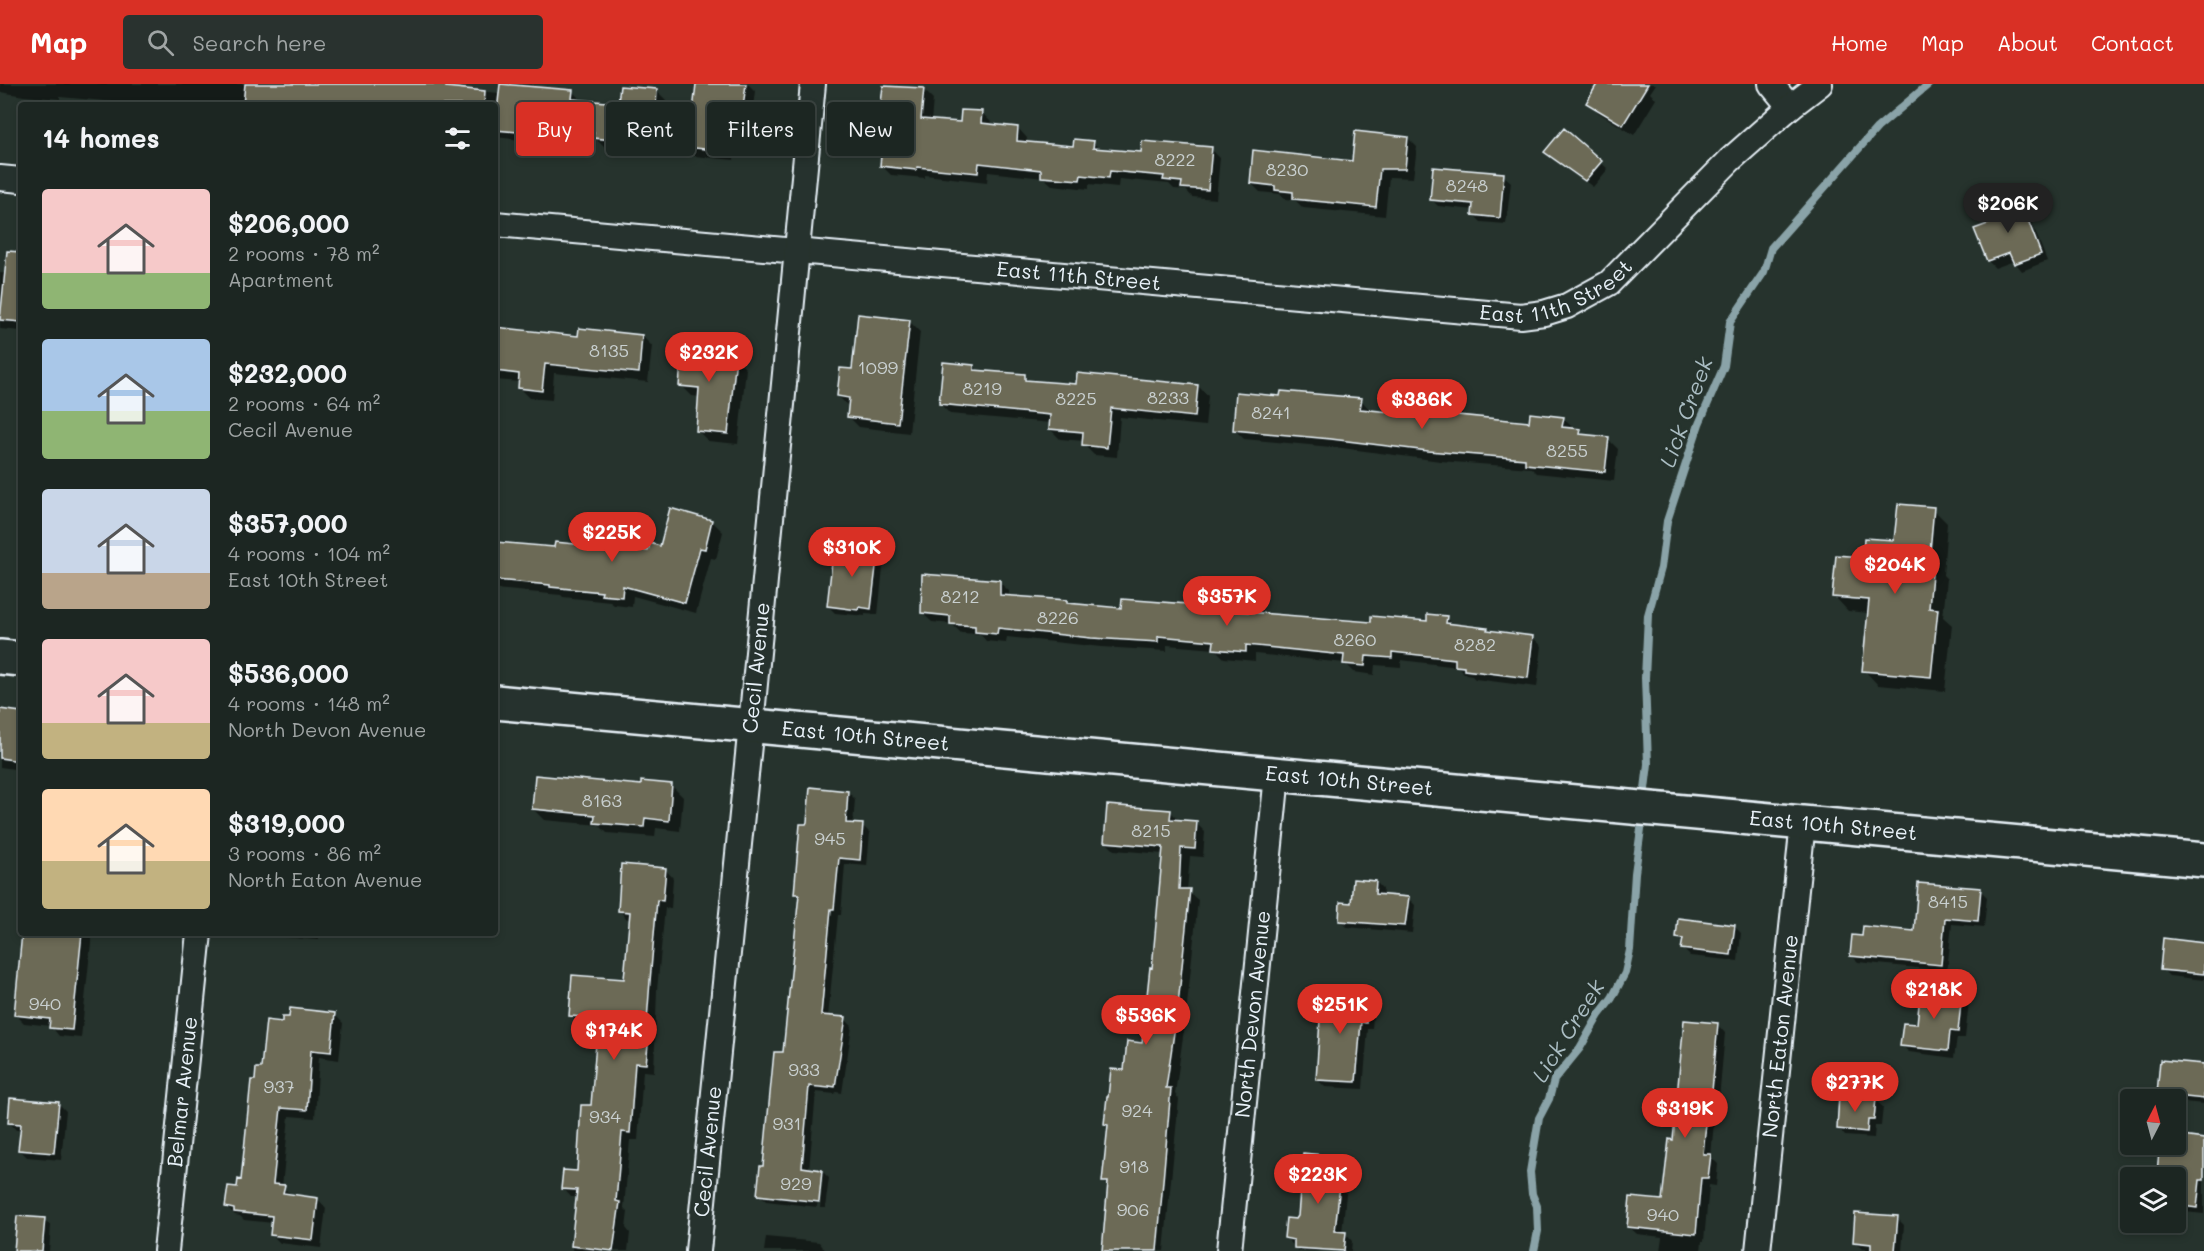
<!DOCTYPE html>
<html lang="en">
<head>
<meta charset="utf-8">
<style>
  :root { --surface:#1c2622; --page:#29322f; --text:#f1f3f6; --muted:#a0a5a5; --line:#3a4340; --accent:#d93025 }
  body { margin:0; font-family:Mali,sans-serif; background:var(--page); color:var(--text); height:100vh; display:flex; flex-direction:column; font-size:22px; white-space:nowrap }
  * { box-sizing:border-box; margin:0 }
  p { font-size:20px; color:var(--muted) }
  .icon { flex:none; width:33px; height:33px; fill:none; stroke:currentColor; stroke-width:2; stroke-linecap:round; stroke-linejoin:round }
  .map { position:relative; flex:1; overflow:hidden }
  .details { position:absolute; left:18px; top:18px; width:480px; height:834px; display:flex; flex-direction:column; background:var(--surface); border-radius:6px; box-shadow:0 3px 9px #0003,0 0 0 2px var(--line) }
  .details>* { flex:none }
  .top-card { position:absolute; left:516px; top:18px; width:570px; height:54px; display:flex; gap:12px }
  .needle { width:39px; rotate:6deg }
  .tools { position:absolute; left:2120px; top:1005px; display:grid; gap:12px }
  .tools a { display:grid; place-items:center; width:66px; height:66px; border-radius:6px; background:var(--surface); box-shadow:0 3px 9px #0003,0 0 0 2px var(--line); font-size:30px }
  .price { position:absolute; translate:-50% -51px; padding:0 14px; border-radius:21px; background:var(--accent); color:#fff; font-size:20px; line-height:39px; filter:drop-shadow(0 2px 3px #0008) }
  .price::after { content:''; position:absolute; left:50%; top:36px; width:18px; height:14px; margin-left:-9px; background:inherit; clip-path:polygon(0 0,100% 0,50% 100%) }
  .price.active { background:#222; color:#fff }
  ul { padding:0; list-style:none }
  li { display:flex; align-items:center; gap:18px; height:150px; padding:0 24px }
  li span { display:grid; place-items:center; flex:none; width:168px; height:120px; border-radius:6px; color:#555 }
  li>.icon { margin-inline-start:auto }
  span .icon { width:72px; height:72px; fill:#fffc; stroke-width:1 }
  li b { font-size:26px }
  h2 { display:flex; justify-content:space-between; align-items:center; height:72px; padding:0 24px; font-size:26px }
  .chip { padding:0 21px; border-radius:6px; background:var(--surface); box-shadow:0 3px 9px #0003,0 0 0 2px var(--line); font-size:21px; line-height:54px }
  .chip.active { background:var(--accent); color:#fff }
  header { display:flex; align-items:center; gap:36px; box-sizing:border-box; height:84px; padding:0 30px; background:var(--accent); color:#fff }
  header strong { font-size:28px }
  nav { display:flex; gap:33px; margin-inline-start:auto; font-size:21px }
  .search { width:420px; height:54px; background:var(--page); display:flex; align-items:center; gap:15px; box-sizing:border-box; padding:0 21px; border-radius:6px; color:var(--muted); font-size:22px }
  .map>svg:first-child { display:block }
  .shadow { fill:#0007 }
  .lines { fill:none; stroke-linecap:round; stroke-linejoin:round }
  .stream { stroke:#8aa3a8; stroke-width:8 }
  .building { fill:#6c6b56; stroke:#e8f1f8; stroke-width:1.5 }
  .minor-casing { stroke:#e8f1f8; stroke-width:28 }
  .secondary-casing { stroke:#e8f1f8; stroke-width:38 }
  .minor { stroke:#26332d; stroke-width:24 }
  .secondary { stroke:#26332d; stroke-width:33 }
  .labels { text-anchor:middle; stroke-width:5; stroke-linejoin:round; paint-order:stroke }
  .number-label { font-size:18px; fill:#c9d0d0 }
  .street-label { font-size:21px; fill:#e8f1f8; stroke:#26332d }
  .water-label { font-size:22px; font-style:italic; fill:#aabdc3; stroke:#26332d }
</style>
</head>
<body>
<header>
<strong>Map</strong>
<div class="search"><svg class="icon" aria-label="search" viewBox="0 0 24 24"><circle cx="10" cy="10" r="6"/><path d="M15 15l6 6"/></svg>Search here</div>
<nav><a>Home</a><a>Map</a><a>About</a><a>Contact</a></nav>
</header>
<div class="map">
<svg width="2204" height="1167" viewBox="0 0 2204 1167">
  <rect width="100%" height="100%" fill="#26332d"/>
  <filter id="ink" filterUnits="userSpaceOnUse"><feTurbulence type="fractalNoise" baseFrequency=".0167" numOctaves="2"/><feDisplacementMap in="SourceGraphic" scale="12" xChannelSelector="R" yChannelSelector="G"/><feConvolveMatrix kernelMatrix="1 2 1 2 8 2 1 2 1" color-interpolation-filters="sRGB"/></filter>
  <g filter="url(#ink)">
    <!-- shadow -->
    <path class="shadow" d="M0 0H456L455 5 500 9 501 0H532V3L572 7 582 17 619 21 657 7 666 16 665 26 695 29 697 0H748L755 7 752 32 738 31 734 76 604 63 597 56 539 50 538 58 495 53V21H214L155 16 154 21H150L60 13V15L24 12 0 8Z
      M1599 0H1656L1650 9 1656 15 1634 51 1599 29 1588 18Z
      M924 6 933 15 931 38 961 40 982 29 991 38V42L1018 44 1027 54 1026 60 1075 64 1093 58 1101 67 1142 70 1211 65 1220 74 1216 115 1192 113 1186 106 1174 105 1169 100 1119 95 1118 103 1089 100V105L1052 101 1044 94 988 88 987 98 925 91V94L891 91 881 81 885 41 881 37Z
      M1565 46 1608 85 1593 103 1546 68Z
      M1408 54 1417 63 1413 94 1389 93 1385 132 1303 124 1295 116 1286 115 1280 110 1260 108 1251 99 1353 78Z
      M1503 91 1511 98 1506 140 1481 138 1474 131V126L1438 122 1431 115Z
      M2019 117 2026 124 2047 177 2022 187 2014 177 1995 184 1988 177 1995 139Z
      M0 189 21 192V247L0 245Z
      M909 237 920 248 909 349 859 343 848 332 849 323 838 312 853 286Z
      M495 242 504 243 507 246 579 254 642 252 652 262 648 298 554 289 552 316 529 314 519 304 520 298 495 296Z
      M715 258 726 269V272L735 274 746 285 738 360 708 357 697 346 700 313 692 312 681 301Z
      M974 282 979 288 1024 292 1031 298 1078 302H1198L1208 312 1205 342 1120 333 1117 373 1094 371 1084 361V357L1060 355 1050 345 1051 339 950 330 940 320Z
      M1281 313 1361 316 1371 327 1433 334 1458 325 1467 334 1531 339 1563 334 1573 344 1580 347 1586 353 1608 355 1618 365 1614 397 1536 389 1531 384 1440 377 1342 364 1244 355 1234 345Z
      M1933 425 1947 439 1943 491 1947 495 1943 533 1952 541 1945 607 1878 601 1864 586 1869 529 1848 527 1834 512 1864 475 1896 458Z
      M712 437 723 448 716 475 711 474 696 529 633 512 632 523 614 521 610 518 563 513 561 511 495 505V460L649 469Z
      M877 467 884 474 878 531 865 530V532L835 529 828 522Z
      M999 498 1009 507V513L1067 518 1070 521 1122 526 1188 521 1191 525 1372 540 1428 538 1446 534 1454 542 1532 553 1542 562 1537 603 1475 595 1472 592 1466 591 1458 583 1401 576V583L1375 581 1374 591 1354 588 1345 579 1255 570V577L1224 574 1215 565 1167 561V567L1101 563 1007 553 1006 559 986 557 980 550 961 549 952 540 932 538 922 529Z
      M0 627 21 629V686L0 683Z
      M642 702H672L683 713 680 747 656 744 655 753 607 749 599 741 544 736 533 725Z
      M848 708 855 715 853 741 863 742 870 749 867 782 845 780 841 831H838L828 933 845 935 852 942 842 1009 836 1008 835 1010 816 1008 809 1086 822 1087 829 1094 825 1124H820L823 1091H820L817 1123 766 1117 759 1110 785 969 800 814 795 809 806 742Z
      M1170 727 1179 736 1196 739 1205 748 1203 773 1190 772 1187 807 1198 816 1186 931 1175 1010 1179 1015 1164 1167H1100L1103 1166 1109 1102 1104 1097 1110 1044 1106 1040 1125 988 1143 961 1154 885 1164 770 1114 766 1105 757Z
      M665 785 673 794 671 825 665 824 657 906 654 988 643 987 638 1056H630L624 1124 628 1128 626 1144 630 1149 628 1167H572L578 1113H571L563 1104 578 1088 592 1023 599 941 579 940 570 931 625 896 631 835H627L619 826Z
      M1376 798 1383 805 1382 812 1408 814 1415 821 1412 849 1347 843 1340 836Z
      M1980 806 1987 813 1984 843 1952 840 1947 887 1858 878 1851 871 1863 854 1916 849Z
      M1734 842 1741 849 1738 877 1690 872 1683 865 1684 859 1678 853Z
      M23 849H92L81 954 59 952 51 942 24 939 16 931Z
      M281 849H319V856L285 853Z
      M2204 860V896L2169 892 2162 885Z
      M1954 906 1969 918 1965 954H1957L1954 974 1909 968 1901 961Z
      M1367 912 1374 919 1372 945H1368L1363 1005 1325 1003 1318 996Z
      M334 930 343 939 339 976 319 973 315 1034 289 1032 282 1103 293 1112 318 1115 326 1124 321 1164 280 1159 271 1150 273 1139 244 1136 240 1132 235 1131 227 1123 243 1097 257 998 283 940Z
      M1717 940 1725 949 1717 1037H1714L1711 1073 1718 1080 1716 1102 1709 1101 1704 1157H1702L1701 1167H1660L1662 1153 1637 1150 1628 1142 1663 1117 1675 1057Z
      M2204 981V1020L2164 1016 2158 1009Z
      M1875 1016 1883 1023 1881 1042H1875L1874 1054 1845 1052 1838 1044Z
      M59 1020 66 1027 61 1076 27 1073 20 1066 22 1046H16L9 1038Z
      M2175 1053 2204 1056V1130L2175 1127V1094H2163L2158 1089 2171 1070 2175 1060Z
      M1342 1075 1349 1082 1342 1149H1345L1352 1157 1351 1167H1299L1286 1154Z
      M1897 1134 1904 1141 1902 1167H1867V1165H1862L1855 1158Z
      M44 1135 51 1142 49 1167H16Z
      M766 1153 819 1158 826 1167H764Z"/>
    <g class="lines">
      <!-- stream -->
      <path class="stream" d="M1645 705 1648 680 1645 594 1648 531 1661 484 1667 437 1699 340 1724 282 1730 238 1764 188 1771 164 1877 44 1929 0
        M1534 1167 1538 1147 1537 1122 1532 1110 1530 1088 1539 1034 1549 1015 1554 996 1580 964 1599 931 1612 914 1625 889 1630 866 1635 789 1641 745"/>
    </g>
    <!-- building -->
    <path class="building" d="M245 0H446V3L485 7 484 21H243Z
      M500 0 573 6 572 15 618 19 620 2 657 5 656 23 693 27 696 0H746L743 23 729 22 725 67 593 54 594 48 529 41V49L495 46Z
      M1597 0H1648L1623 41 1586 19Z
      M883 2 924 4 921 35 960 38 961 26 982 27 981 39 1018 43 1017 57 1073 62 1074 55 1094 57 1093 64 1141 68 1142 57 1212 63 1208 106 1181 104 1182 98 1163 96 1164 92 1110 87 1109 94 1081 91 1080 96 1041 93V86L979 79 978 89 917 83 916 86 880 82 884 38 879 37Z
      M1564 44 1602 77 1585 97 1544 68Z
      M1355 47 1408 53 1405 85H1380L1376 123 1293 115V108L1275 106V102L1250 99 1253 66 1352 77Z
      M1433 83 1504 89 1500 134 1472 131 1473 120 1430 116Z
      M2020 115 2041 170 2014 180 2009 169 1987 177 1974 145 1993 138 1988 126Z
      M7 167 21 168V238L0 236Z
      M858 230 910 236 898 339 847 333 849 314 837 312 840 284 852 285Z
      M495 243 578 252 579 244 642 251 639 289 545 280 542 307 518 304 519 290 495 287Z
      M683 254 716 257 715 263H719V271L736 273 728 350 696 347 699 304 679 302Z
      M943 278 974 281V286L1025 290V296L1076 300 1077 289 1198 301 1195 333 1111 324 1107 364 1082 361 1083 348 1049 345 1050 331 939 320Z
      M1281 307 1362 314 1360 325 1432 332 1433 321 1459 323 1458 331 1529 338 1530 329 1564 333 1562 343 1581 345 1580 350 1609 353 1605 388 1525 380V375L1428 367 1331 355 1233 346 1236 308 1280 312Z
      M1898 420 1934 423 1929 479H1933L1929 524 1938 525 1931 593 1862 587 1869 516 1832 513 1836 471 1863 473 1864 454 1894 456Z
      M670 424 712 436 705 465 700 464 685 519 623 502 622 513 601 511 602 508 550 503V501L495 496V458L554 463 555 458 648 467 650 459 660 462Z
      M834 461 878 466 871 525 859 523 858 526 827 522Z
      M922 490 1000 496V511L1067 516V519L1121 524 1122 515 1188 520V523L1371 538V532L1427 537V530L1447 532 1446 539 1488 544 1487 546 1533 552 1528 594 1464 586V583L1455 582V575L1392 568V574L1366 572 1365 582 1343 580 1344 571 1246 561V568L1213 565 1214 557 1158 552V558L1091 554 998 544 997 550 975 548V542L950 540V532L921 529Z
      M0 625 21 628 19 677 0 674Z
      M535 691 641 701V697L672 700 669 737 645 734 644 743 594 739 595 731 532 725Z
      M810 703 848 707 846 739 863 740 860 776 839 774 834 825H831L821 931 846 933 835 1003 829 1002V1004L809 1002 802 1083 822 1086 819 1118 757 1111 760 1082H763L774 968H783L799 810H794L800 740H806L807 738Z
      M1107 721 1171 726 1170 735 1197 737 1195 765 1181 764 1179 805H1190L1178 921 1166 1004H1171L1157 1167H1102L1108 1098H1102L1108 1041 1104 1040 1107 1013H1108L1111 985 1124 986 1127 957 1142 959 1150 883 1152 884 1163 763 1104 758Z
      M621 780 666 784 663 817 657 816 650 897 646 950 649 951 646 980 635 979 630 1049 622 1048 616 1117 620 1118 613 1167 571 1162 577 1106 561 1105 563 1086 577 1087 581 1021H591L598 934 569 932 572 891 624 895 630 828 618 827Z
      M1353 795 1376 797 1375 810 1409 813 1405 842 1339 837 1340 818 1351 819Z
      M1918 799 1981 804 1978 837 1945 834 1941 881 1850 872 1852 851 1862 852 1863 842 1914 847Z
      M1678 834 1735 841 1731 871 1681 865 1683 855 1676 854Z
      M22 849H82L72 946 49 944 50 935 14 931Z
      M2163 854 2204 859V890L2160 886Z
      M1921 901 1955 905V909H1962L1958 948 1950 947 1948 967 1900 962 1903 939 1917 940Z
      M1322 906 1368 910 1366 939 1361 938 1356 998 1316 996Z
      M290 924 335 929 331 968 311 966 307 1026 281 1024 273 1100 285 1101 283 1109 318 1114 313 1156 270 1151 272 1132 234 1128V1125L225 1123 228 1102 237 1103 238 1095 241 1096 251 996H255L256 984H261L266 936 282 938V933H289Z
      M1684 936 1718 939 1710 1030 1707 1029 1703 1070H1711L1708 1094H1701L1696 1150 1627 1143 1630 1113 1662 1116 1669 1055 1673 1056Z
      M2160 976 2204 980V1015L2157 1010Z
      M1839 1011 1876 1014 1874 1036H1868L1867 1048 1837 1045Z
      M10 1014 59 1018 54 1069 18 1066 21 1040 8 1039Z
      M2175 1051 2204 1055V1096H2200L2197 1124 2175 1121V1094L2157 1089 2159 1067 2170 1068 2171 1060H2175Z
      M1303 1069 1343 1073 1335 1147 1346 1148 1344 1167 1294 1164V1156L1284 1154 1286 1134 1296 1135 1298 1132Z
      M1855 1129 1898 1132 1895 1167H1871V1160L1853 1158Z
      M17 1132 45 1134 42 1167H14Z"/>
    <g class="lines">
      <defs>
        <g id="minor">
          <path d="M1771 0 1790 23"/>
          <path d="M0 94 21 96"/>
          <path id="s1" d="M495 140 1521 232 1544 229 1567 222 1609 199 1730 76 1790 23 1820 0"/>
          <path id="s2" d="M166 1167 199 849"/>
          <path id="s3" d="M698 1167 751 641 813 0"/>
          <path id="s4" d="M1229 1167 1277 691"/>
          <path id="s5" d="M1758 1167 1803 739"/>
        </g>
        <g id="secondary">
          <path d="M0 573 21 575"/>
          <path id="s6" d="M495 618 2204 776"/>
        </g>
      </defs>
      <!-- minor casing -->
      <use href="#minor" class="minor-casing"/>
      <!-- secondary casing -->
      <use href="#secondary" class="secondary-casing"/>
      <!-- minor -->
      <use href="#minor" class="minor"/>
      <!-- secondary -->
      <use href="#secondary" class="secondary"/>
    </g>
  </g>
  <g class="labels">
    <!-- number labels -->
    <g class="number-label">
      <text x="1175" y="82">8222</text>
      <text x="1287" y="92">8230</text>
      <text x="1467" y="108">8248</text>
      <text x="609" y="273">8135</text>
      <text x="878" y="290">1099</text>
      <text x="982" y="311">8219</text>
      <text x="1168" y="320">8233</text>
      <text x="1076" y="321">8225</text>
      <text x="1271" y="335">8241</text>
      <text x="1567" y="373">8255</text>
      <text x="960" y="519">8212</text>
      <text x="1058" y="540">8226</text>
      <text x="1355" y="562">8260</text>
      <text x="1475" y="567">8282</text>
      <text x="602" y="723">8163</text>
      <text x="1151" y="753">8215</text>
      <text x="830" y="761">945</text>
      <text x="1948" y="824">8415</text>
      <text x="45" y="926">940</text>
      <text x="804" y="992">933</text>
      <text x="279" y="1009">937</text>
      <text x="1137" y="1033">924</text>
      <text x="605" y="1039">934</text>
      <text x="787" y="1046">931</text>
      <text x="1134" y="1089">918</text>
      <text x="796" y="1106">929</text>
      <text x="1133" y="1132">906</text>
      <text x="1663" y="1137">940</text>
    </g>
    <!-- street labels -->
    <g class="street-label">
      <text dy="7" stroke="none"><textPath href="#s1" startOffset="586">East 11th Street</textPath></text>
      <text dy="7" stroke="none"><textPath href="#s1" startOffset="1071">East 11th Street</textPath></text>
      <text dy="7" stroke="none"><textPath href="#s3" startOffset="586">Cecil Avenue</textPath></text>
      <text dy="7" stroke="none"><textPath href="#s6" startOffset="372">East 10th Street</textPath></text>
      <text dy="7" stroke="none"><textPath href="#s6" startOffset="858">East 10th Street</textPath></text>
      <text dy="7" stroke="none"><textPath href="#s6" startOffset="1344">East 10th Street</textPath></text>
      <text dy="7" stroke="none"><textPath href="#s4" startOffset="238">North Devon Avenue</textPath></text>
      <text dy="7" stroke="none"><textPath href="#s5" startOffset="216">North Eaton Avenue</textPath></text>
      <text dy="7" stroke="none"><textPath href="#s2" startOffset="160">Belmar Avenue</textPath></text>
      <text dy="7" stroke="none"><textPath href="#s3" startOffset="100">Cecil Avenue</textPath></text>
    </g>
    <!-- water labels -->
    <g class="water-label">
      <text transform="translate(1686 328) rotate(-70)" y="8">Lick Creek</text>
      <text transform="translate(1568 947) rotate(-58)" y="8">Lick Creek</text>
    </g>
  </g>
</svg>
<div class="tools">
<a><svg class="needle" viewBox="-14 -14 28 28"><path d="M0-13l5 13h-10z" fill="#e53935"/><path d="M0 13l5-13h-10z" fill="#a0a5a5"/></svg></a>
<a><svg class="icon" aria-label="layers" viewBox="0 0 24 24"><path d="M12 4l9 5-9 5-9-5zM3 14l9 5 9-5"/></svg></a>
</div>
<b class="price active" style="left:2008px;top:150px">$206K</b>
<b class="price" style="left:709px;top:299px">$232K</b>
<b class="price" style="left:1422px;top:346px">$386K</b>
<b class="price" style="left:612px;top:479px">$225K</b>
<b class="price" style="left:852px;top:494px">$310K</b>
<b class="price" style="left:1895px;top:511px">$204K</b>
<b class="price" style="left:1227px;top:543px">$357K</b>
<b class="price" style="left:1934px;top:936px">$218K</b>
<b class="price" style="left:1340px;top:951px">$251K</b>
<b class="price" style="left:1146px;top:962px">$536K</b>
<b class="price" style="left:614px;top:977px">$174K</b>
<b class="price" style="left:1855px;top:1029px">$277K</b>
<b class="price" style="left:1685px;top:1055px">$319K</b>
<b class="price" style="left:1318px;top:1121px">$223K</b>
<div class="top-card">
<a class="chip active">Buy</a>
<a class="chip">Rent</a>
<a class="chip">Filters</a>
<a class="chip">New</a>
</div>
<section class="details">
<h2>14 homes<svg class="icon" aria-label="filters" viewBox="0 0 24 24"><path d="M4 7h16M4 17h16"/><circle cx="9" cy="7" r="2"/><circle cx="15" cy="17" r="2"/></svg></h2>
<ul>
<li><span style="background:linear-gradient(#f6c9c9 70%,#8fb573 0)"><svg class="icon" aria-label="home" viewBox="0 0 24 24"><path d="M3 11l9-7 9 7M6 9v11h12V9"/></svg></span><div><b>$206,000</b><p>2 rooms · 78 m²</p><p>Apartment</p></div></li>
<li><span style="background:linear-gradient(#a9c7e8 60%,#8fb573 0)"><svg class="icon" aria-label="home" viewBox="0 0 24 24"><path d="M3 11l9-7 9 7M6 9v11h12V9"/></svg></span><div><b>$232,000</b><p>2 rooms · 64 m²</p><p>Cecil Avenue</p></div></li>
<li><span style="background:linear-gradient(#c9d6e8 70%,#b9a48a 0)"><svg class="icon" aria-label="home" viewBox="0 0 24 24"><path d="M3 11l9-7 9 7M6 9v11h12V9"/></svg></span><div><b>$357,000</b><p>4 rooms · 104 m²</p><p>East 10th Street</p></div></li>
<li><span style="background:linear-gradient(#f6c9c9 70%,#c2b280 0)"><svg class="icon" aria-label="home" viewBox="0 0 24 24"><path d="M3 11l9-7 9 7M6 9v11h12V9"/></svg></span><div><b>$536,000</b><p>4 rooms · 148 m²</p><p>North Devon Avenue</p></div></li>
<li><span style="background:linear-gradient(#ffd9b3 60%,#c2b280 0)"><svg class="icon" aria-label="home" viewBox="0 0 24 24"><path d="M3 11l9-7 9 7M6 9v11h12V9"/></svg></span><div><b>$319,000</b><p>3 rooms · 86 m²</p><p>North Eaton Avenue</p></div></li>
</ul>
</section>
</div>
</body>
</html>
